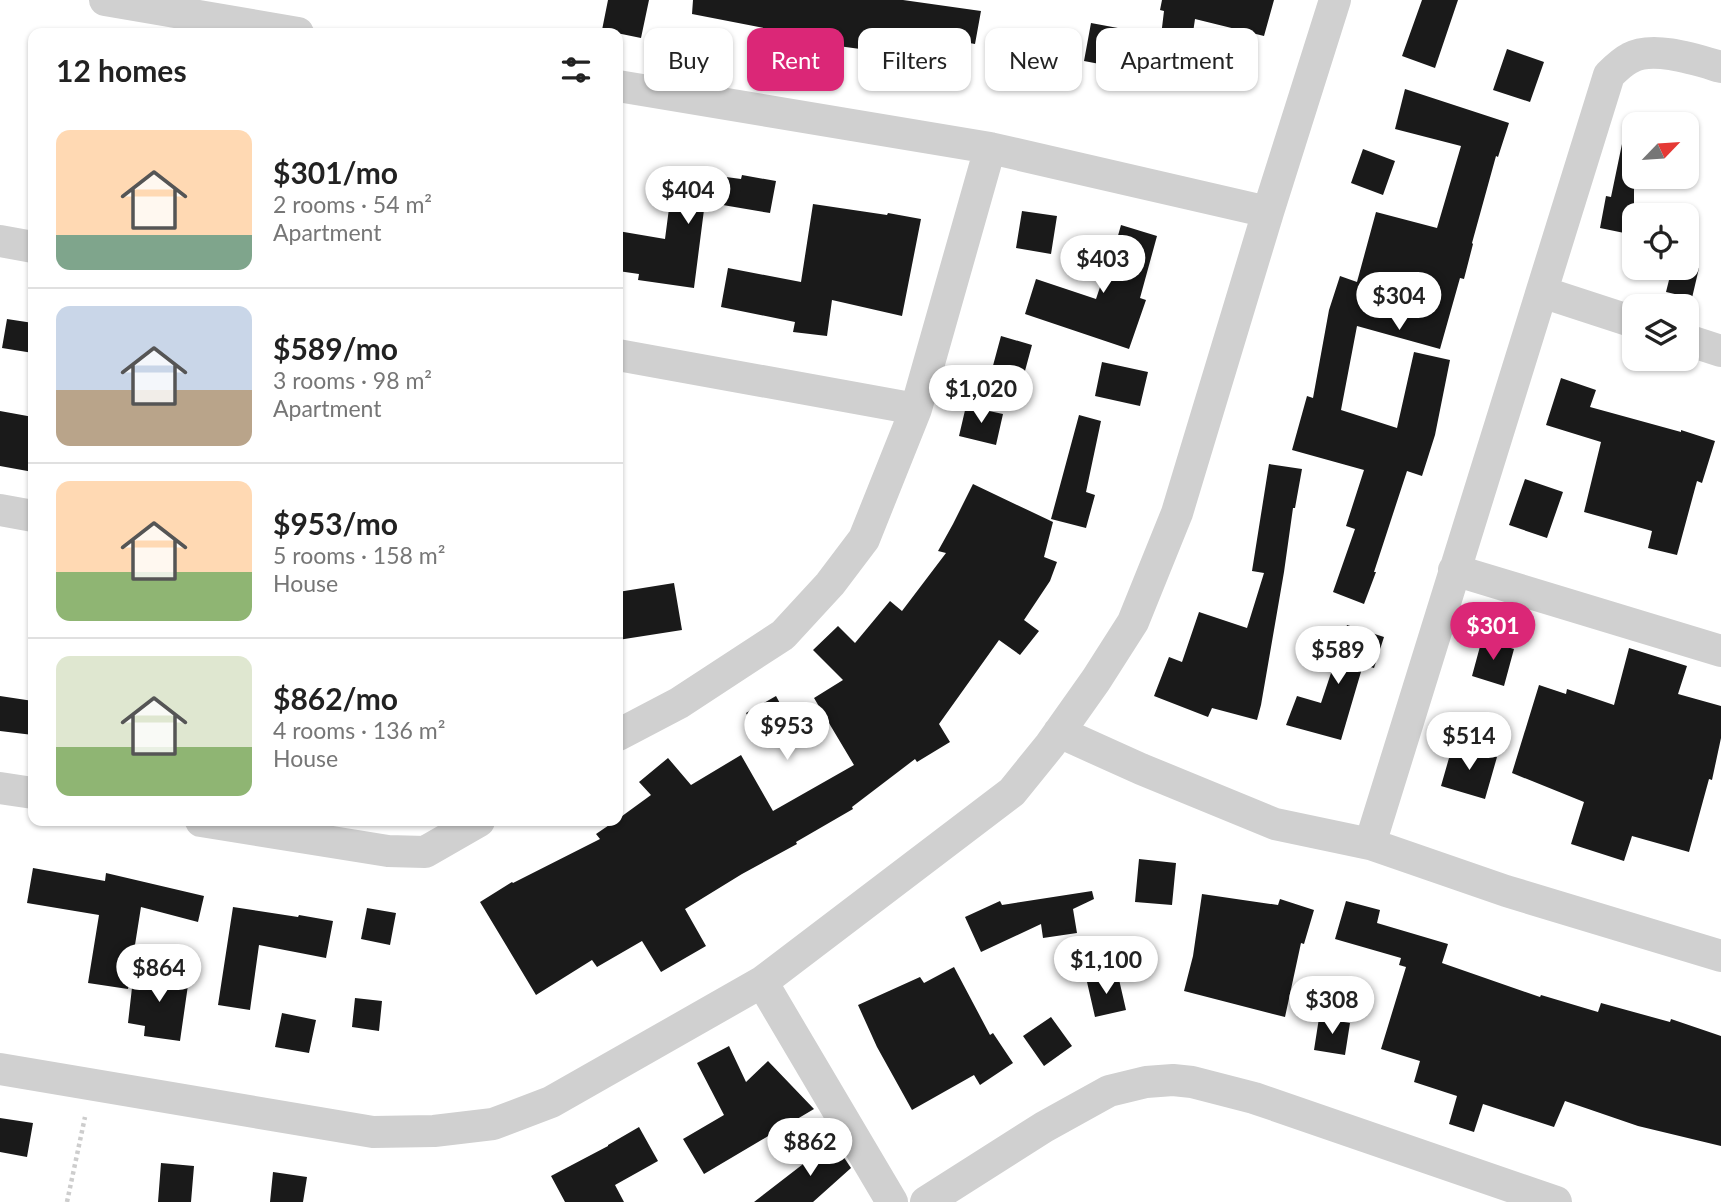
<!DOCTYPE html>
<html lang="en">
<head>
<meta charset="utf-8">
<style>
  :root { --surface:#fff; --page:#f2f2f2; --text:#222; --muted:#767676; --line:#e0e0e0; --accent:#db2777 }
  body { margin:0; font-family:Lato,sans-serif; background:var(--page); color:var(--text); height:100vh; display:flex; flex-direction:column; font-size:26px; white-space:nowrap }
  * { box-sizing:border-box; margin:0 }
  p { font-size:23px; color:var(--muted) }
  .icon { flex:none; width:38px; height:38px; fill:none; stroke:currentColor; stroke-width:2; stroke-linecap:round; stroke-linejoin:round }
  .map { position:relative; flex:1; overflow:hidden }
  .details { position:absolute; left:28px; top:28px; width:595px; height:798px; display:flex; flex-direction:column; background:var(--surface); border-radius:14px; box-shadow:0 2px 5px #0004 }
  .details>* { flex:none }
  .guide { position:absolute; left:644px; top:28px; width:665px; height:63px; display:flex; gap:14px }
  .needle { width:46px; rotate:65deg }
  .fabs { position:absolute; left:1622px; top:112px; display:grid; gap:14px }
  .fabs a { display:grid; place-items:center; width:77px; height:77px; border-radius:14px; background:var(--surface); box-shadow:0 2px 5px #0004; font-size:35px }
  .price { position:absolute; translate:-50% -60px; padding:0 16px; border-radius:24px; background:#fff; color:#222; font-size:23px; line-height:46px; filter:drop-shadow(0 2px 4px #0008) }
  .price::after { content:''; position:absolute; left:50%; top:42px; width:21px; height:16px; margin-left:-10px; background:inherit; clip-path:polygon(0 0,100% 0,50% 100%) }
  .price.active { background:var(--accent); color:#fff }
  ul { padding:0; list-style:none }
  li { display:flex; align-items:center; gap:21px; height:175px; padding:0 28px }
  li+li { border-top:2px solid var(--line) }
  li span { display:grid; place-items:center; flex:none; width:196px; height:140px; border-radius:14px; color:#555 }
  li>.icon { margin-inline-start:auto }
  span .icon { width:84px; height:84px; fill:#fffc; stroke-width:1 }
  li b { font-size:30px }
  h2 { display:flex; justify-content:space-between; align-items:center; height:84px; padding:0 28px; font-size:30px }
  .tag { padding:0 24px; border-radius:14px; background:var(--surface); box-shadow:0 2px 5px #0004; font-size:24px; line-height:63px }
  .tag.active { background:var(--accent); color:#fff }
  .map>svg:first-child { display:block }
  .building { fill:#1a1a1a }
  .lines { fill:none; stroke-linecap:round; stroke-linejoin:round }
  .path { stroke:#cdcdcd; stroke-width:4.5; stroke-dasharray:3.5 3.5; stroke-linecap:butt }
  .minor { stroke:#d0d0d0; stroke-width:32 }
</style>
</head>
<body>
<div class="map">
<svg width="1721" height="1202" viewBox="0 0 1721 1202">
  <rect width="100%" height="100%" fill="#fff"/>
  <!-- building -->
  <path class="building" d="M608 0H649L641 38 602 30Z
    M693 0H903L981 11 975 44 931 36 924 81 872 73 875 51 794 40V34L692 14Z
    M1162 0H1274L1264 36 1195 19 1185 88 1156 82 1157 75 1084 61 1091 23 1161 36 1164 11 1160 10Z
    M1422 0H1458L1435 68 1402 56Z
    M1021 28 1053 32 1048 69 1017 66Z
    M1507 49 1544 62 1530 102 1493 90Z
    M1405 89 1509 123 1498 157 1496 156 1472 243 1473 244 1464 279 1460 278 1440 349 1357 326 1341 410 1397 428 1414 352 1450 360 1435 435 1422 476 1407 471 1374 572H1376L1364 604 1333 592 1355 529 1346 526 1364 470 1292 450 1307 396 1313 398 1329 310 1340 276 1357 282 1376 212 1437 228 1461 146 1395 129Z
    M1622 144 1634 145V235L1600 228 1606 196 1611 197Z
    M1363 149 1395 161 1383 195 1351 183Z
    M674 170 741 179 742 175 776 181 770 213 705 202 694 288 638 280 639 274 618 271V231L665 239Z
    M813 204 887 215 888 213 921 219 902 316 832 300 827 336 793 332 795 322 721 307 728 268 801 282Z
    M1022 211 1057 216 1051 254 1016 248Z
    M1121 225 1157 236 1140 298 1146 300 1129 349 1025 314 1036 279 1096 299 1101 284 1104 285Z
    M1672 268H1699L1692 298 1666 292Z
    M7 319 33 323V353L2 348Z
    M1001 336 1032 345 1022 382 991 373Z
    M1102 362 1148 372 1140 406 1095 396Z
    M1561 378 1596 390 1590 407 1681 432V430L1715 441 1702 483 1697 481 1677 555 1648 548 1652 531 1584 512 1601 442 1546 425Z
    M966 406 1003 414 996 445 959 436Z
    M0 411 33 417V472L0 466Z
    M1079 415 1101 421 1086 492 1095 495 1086 528 1051 519Z
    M1269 464 1302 469 1295 508H1293L1284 572 1261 705 1257 720 1212 708 1208 717 1154 696 1169 657 1182 662 1199 612 1247 628 1264 573 1252 571Z
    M1525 479 1563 492 1547 538 1509 525Z
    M973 484 1053 522 1044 557 1057 562 1050 581 1024 620 1039 631 1020 655 999 640 939 724 950 742 917 762 915 759 852 807 853 809 796 842 797 844 742 874 685 909 706 946 661 972 642 941 597 967 592 960 536 995 480 902 512 882 513 883 600 839 596 834 615 821H618V819L651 795 639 782 668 758 691 785 741 755 773 811 854 765 814 698 843 680 813 650 838 626 855 643 890 601 902 611 946 553 938 551 953 524Z
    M674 583 682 630 618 640V592Z
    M1347 625 1384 637 1374 668 1363 665 1341 740 1286 725 1297 696 1321 703Z
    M1482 639 1514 649 1504 686 1472 676Z
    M1629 648 1687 666 1678 694 1721 706V738L1712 780 1709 779 1689 852 1632 836 1624 861 1571 844 1584 802 1512 773 1539 685 1566 694 1567 689 1614 705Z
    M0 696 33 701V735L0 731Z
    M776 696 795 731 765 747 746 713Z
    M1453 744 1497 757 1485 799 1441 786Z
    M1139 859 1176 863 1172 905 1135 902Z
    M33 868 105 881 106 873 204 896 198 922 141 907 128 989 88 983 99 915 27 903Z
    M1092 891 1094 899 1073 909 1077 933 1043 938 1041 924 981 952 965 917 1000 901 1002 905Z
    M1202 894 1278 905 1280 899 1314 910 1304 944 1301 943 1285 1017 1184 991 1193 956Z
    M1346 901 1380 910 1377 923 1448 944 1442 963 1540 997 1541 995 1598 1012 1601 1003 1670 1022 1671 1019 1721 1036V1146L1638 1126 1565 1101 1554 1127 1483 1104 1474 1132 1449 1124 1457 1096 1414 1082 1420 1061 1381 1049 1406 967 1399 965 1401 958 1335 939Z
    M233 907 298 917 299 915 333 921 326 958 259 945 250 1010 218 1005Z
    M367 908 396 913 390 945 361 939Z
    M954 967 990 1035 993 1033 1013 1063 980 1085 974 1075 912 1110 877 1047 858 1005 920 977 924 983Z
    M134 970 189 978 180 1041 144 1036 145 1026 128 1023Z
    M1118 975 1126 1010 1095 1017 1087 982Z
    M355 998 382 1001 379 1031 352 1027Z
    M282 1013 316 1020 309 1053 275 1047Z
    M1051 1017 1072 1046 1044 1066 1023 1036Z
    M1319 1018 1350 1023 1345 1055 1314 1050Z
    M729 1046 746 1082 768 1061 814 1109 704 1174 683 1139 724 1115 697 1063Z
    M0 1118 33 1123 27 1157 0 1152Z
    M639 1127 658 1161 615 1185 624 1202H565L551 1176 608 1146V1145Z
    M833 1141 851 1168 813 1202H754Z
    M161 1163 194 1166 191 1202H158Z
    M273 1172 307 1177 303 1202H270Z"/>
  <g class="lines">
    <!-- path -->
    <path class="path" d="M67 1202 85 1117"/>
    <!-- minor -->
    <path class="minor" d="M105 0 298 33
      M618 86 990 148 1268 212
      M0 241 33 247
      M1542 292 1634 322
      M1687 340 1721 351
      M618 355 916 409
      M0 510 33 516
      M1454 570 1721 651
      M1059 732 1141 769 1275 824 1370 844 1506 891 1721 956
      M618 735 679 703 783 635 830 584 864 539 916 409 990 148
      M0 788 33 793
      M201 821 388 851 425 852 479 821
      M1370 844 1609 75C1615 69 1622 62 1630 58 1653 45 1697 60 1721 67
      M762 982 892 1202
      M0 1069 373 1132 434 1131 493 1124 551 1102 762 982 1012 792 1050 745 1096 680 1133 622 1177 513 1268 212 1335 0
      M926 1202 1044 1127 1109 1091 1146 1082 1173 1080 1192 1082 1254 1098 1556 1202"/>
  </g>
</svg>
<div class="fabs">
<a><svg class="needle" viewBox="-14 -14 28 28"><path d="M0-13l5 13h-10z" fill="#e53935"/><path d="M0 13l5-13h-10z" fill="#767676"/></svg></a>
<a><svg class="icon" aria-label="locate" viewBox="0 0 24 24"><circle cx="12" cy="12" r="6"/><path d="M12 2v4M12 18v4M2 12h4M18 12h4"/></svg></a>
<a><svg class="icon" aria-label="layers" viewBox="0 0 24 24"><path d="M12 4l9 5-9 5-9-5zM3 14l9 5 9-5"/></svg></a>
</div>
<b class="price" style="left:688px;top:226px">$404</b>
<b class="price" style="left:1103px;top:295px">$403</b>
<b class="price" style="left:1399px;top:332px">$304</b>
<b class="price" style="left:981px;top:425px">$1,020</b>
<b class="price active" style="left:1493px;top:662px">$301</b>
<b class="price" style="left:1338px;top:686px">$589</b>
<b class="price" style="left:787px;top:762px">$953</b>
<b class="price" style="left:1469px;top:772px">$514</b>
<b class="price" style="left:1106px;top:996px">$1,100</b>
<b class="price" style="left:159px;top:1004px">$864</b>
<b class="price" style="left:1332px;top:1036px">$308</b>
<b class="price" style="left:810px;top:1178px">$862</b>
<div class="guide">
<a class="tag">Buy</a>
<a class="tag active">Rent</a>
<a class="tag">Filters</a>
<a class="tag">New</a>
<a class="tag">Apartment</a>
</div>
<section class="details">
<h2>12 homes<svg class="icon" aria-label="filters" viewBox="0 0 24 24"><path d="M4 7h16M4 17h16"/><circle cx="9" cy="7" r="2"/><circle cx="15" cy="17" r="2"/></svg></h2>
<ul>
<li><span style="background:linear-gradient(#ffd9b3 75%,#7fa58c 0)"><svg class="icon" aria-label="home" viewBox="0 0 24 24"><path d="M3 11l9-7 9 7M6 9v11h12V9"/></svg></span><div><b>$301/mo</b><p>2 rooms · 54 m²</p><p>Apartment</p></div></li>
<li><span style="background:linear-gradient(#c9d6e8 60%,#b9a48a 0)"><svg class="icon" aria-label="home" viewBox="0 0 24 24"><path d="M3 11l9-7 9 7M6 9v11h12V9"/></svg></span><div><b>$589/mo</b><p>3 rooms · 98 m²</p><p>Apartment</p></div></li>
<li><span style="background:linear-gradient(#ffd9b3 65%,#8fb573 0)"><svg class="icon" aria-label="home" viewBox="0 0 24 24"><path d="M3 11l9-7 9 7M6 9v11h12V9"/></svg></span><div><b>$953/mo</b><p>5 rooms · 158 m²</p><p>House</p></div></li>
<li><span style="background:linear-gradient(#dfe7d0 65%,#8fb573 0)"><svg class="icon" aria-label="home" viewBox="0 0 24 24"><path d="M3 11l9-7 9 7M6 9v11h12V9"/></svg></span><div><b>$862/mo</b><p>4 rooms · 136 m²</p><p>House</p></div></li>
</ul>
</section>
</div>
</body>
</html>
